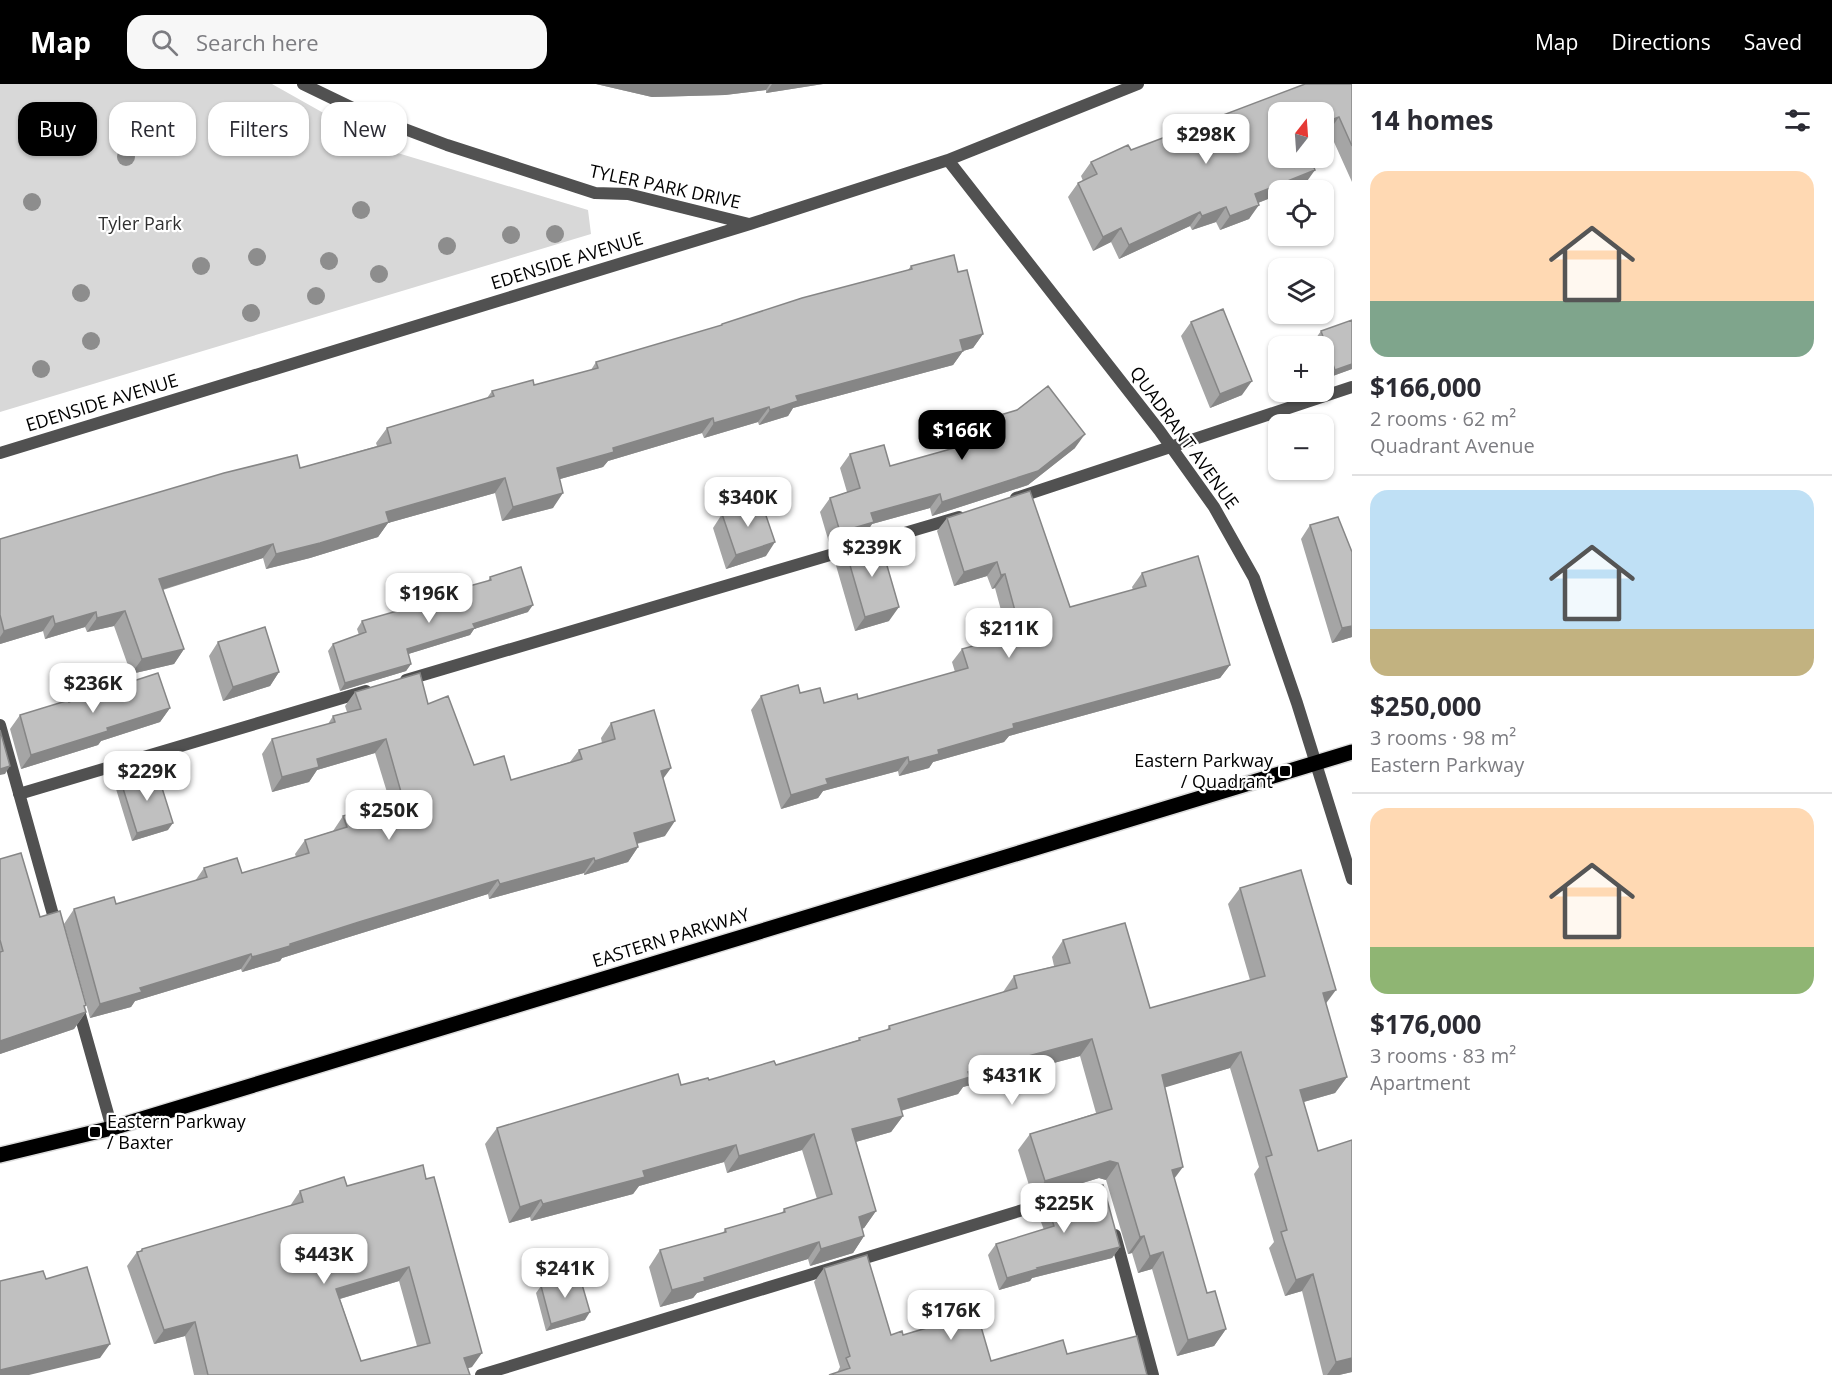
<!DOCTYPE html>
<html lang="en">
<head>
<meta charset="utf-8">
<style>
  :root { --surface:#fff; --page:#f7f7f7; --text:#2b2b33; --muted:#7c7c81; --line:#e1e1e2; --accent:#000 }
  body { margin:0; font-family:"Open Sans",sans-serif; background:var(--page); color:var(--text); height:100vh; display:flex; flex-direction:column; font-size:22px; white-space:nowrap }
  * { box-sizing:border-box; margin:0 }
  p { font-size:20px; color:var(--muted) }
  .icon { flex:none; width:33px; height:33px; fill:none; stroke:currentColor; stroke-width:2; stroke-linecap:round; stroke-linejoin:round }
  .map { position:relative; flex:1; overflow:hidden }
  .details { display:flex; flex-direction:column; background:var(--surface); width:480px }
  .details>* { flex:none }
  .hud { position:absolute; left:18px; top:18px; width:570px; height:54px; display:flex; gap:12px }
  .needle { width:39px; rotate:17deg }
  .tools { position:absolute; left:1268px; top:18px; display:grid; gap:12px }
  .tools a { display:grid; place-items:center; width:66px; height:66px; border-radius:12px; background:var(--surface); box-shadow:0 2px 4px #0004; font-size:30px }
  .price { position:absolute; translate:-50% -51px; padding:0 14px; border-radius:12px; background:#fff; color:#222; font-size:20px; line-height:39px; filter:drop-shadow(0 2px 3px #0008) }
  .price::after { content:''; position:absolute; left:50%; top:36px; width:18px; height:14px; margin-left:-9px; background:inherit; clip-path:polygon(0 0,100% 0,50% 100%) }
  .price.on { background:var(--accent); color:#fff }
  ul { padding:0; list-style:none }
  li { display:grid; align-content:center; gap:12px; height:318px; padding:0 18px }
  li+li { border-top:2px solid var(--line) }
  li span { display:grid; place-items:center; height:186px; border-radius:18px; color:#555 }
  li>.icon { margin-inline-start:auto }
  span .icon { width:108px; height:108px; fill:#fffc; stroke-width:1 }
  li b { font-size:26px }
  h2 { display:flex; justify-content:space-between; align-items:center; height:72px; padding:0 18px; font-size:26px }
  .pill { padding:0 21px; border-radius:18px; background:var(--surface); box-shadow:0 2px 4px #0004; font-size:21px; line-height:54px }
  .pill.on { background:var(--accent); color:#fff }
  header { display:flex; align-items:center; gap:36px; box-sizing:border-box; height:84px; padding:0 30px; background:var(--accent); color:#fff }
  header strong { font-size:28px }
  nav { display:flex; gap:33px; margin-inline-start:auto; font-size:21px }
  .search { width:420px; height:54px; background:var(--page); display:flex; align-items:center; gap:15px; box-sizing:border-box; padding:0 21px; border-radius:18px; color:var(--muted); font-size:22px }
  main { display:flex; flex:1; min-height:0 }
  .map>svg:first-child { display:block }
  .green { fill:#d8d8d8 }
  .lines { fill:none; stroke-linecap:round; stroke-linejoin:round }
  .primary-casing { stroke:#dbdbdb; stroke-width:18 }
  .service { stroke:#515151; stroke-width:12 }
  .minor { stroke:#515151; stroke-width:12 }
  .primary { stroke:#000; stroke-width:15 }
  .tree { fill:#8d8d8d }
  .wall { fill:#a5a5a5; fill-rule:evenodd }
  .shaded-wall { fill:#868686 }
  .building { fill:#c0c0c0; stroke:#868686; stroke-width:1.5; fill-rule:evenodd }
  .poi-dot { fill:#000; stroke:#fff; stroke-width:2 }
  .labels { text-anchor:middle; stroke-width:4.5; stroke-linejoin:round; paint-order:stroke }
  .street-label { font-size:18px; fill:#000; stroke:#fff }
  .park-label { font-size:18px; fill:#2f2f2f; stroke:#fff }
  .poi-label { font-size:18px; fill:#000; stroke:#fff; text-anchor:end }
</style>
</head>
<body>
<header>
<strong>Map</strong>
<div class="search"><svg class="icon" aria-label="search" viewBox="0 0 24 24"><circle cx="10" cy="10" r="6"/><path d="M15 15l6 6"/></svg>Search here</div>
<nav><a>Map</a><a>Directions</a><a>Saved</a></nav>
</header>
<main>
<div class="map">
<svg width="1352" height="1291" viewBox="0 0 1352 1291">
  <rect width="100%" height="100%" fill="#fff"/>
  <!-- green -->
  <path class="green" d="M0 0H272L391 67 588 126 591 150 0 328Z"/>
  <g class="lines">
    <defs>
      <path id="primary" d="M0 1071 112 1044 1352 668"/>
    </defs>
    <!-- primary casing -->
    <use href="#primary" class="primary-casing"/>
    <!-- service -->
    <path class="service" d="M1016 414 1352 303
      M406 596 959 433
      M0 641 57 845
      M19 710 366 607
      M77 920 112 1044
      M1115 1151 1153 1291
      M481 1291 1062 1114"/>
    <!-- minor -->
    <path class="minor" d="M303 0 365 30 447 61 595 109 628 110 749 140
      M948 76 1159 346 1214 423 1254 494 1297 619 1352 795
      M0 369 750 140 948 76 1138 0"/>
    <!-- primary -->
    <use href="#primary" class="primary"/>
  </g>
  <!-- trees -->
  <g class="tree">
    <circle cx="126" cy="73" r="9"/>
    <circle cx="32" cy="118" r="9"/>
    <circle cx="361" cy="126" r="9"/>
    <circle cx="555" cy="150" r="9"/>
    <circle cx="511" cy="151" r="9"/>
    <circle cx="447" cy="162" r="9"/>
    <circle cx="257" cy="173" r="9"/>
    <circle cx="329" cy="177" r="9"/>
    <circle cx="201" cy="182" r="9"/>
    <circle cx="379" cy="190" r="9"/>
    <circle cx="81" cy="209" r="9"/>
    <circle cx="316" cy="212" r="9"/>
    <circle cx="251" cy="229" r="9"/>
    <circle cx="91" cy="257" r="9"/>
    <circle cx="41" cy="285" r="9"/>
  </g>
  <!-- wall -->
  <path class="wall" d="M596 0H823L766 9V6L725 11 652 13Z
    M1352 0V98L1329 47 1323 50V28H1278L1305 100 1289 106H1278V111L1258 119 1249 135 1220 146 1216 138 1192 146 1190 142 1119 175 1111 158 1093 167 1068 113 1078 99 1083 97 1081 92 1091 78Z
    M911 182 958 188 983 250 973 264 963 267 953 281 793 324 788 332 759 341 758 338 704 354 702 349 608 377 603 383 560 395 553 424 502 437 495 409 388 439 378 453 310 474 266 485 263 474 163 506 184 565 174 580 131 590 114 542 87 548 85 543 45 555 43 547 0 560V455L300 384 377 362 376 359 387 344 487 314 492 307 534 301 591 286 596 278 720 242 722 240 908 186Z
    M1191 238 1242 311 1210 324 1181 252Z
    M1321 247 1352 285 1330 293 1323 273V262H1319L1316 254Z
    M960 343 1075 364 1028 401 932 432 930 424 872 440 864 452 830 462 820 428 830 414 847 408 840 384 850 370 890 382 952 365 950 357Z
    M722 430 766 472 726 485 713 444Z
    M947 434 1070 523 1133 506 1132 503 1142 489 1230 581 1220 594 1009 652 1004 658 933 678 929 684 899 692 898 687 823 707 818 714 781 725 751 626 761 612 800 609 824 619 858 615 955 588 952 578 962 565 1008 552 995 504 992 505 987 492 954 502 937 447Z
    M1310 441 1352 553 1332 559 1301 455Z
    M845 464 889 537 855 547 835 478Z
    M490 493 528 528 474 545 470 551 408 570 411 580 406 587 340 607 328 567 333 560 359 551 357 545 362 537 427 519 430 513 488 497Z
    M218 558 279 588 270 602 223 617 209 572Z
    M355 608 428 620 474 681 511 696 570 678 579 666 602 659 601 654 611 639 663 695 665 752 637 760 638 763 628 778 584 791V789L489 815 488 810 349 853 282 874 280 877 242 888 241 885 135 917 131 923 90 934 64 840 74 825 116 820 195 797 204 784 242 789 296 773 295 770 305 756 333 747 343 732 390 718 375 669 317 686 309 698 272 708 262 670 272 655 328 640 333 632 347 628 345 622Z
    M69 618 170 624 160 638 101 657 98 661 21 685 10 645 20 631Z
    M121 698 168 746 132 757 116 705Z
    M0 775 40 833 86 921 84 924 86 928 74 945 0 970Z
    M1240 804 1326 920 1347 993 1335 1009 1304 1018 1352 1288 1339 1291H1323L1302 1207 1285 1212 1269 1164 1274 1158 1254 1090 1259 1083 1230 984 1164 1003 1174 1095 1207 1209 1226 1245 1214 1262 1177 1272 1152 1185 1138 1189 1132 1169 1128 1170 1106 1096 1099 1094 1033 1114 1018 1066 1030 1050 1096 1029 1080 972 963 1003 958 1010 901 1027 903 1032 891 1048 856 1058 876 1127 864 1144 862 1145 864 1152 853 1169 810 1182 808 1175 697 1209 693 1214 660 1223 649 1183 660 1166 723 1149 725 1145 782 1129 784 1125 817 1115 802 1066 727 1089 724 1078 639 1102 633 1110 531 1137 530 1133 509 1139 485 1060 497 1044 681 1001 709 996 776 981 858 956 859 954 887 946 889 942 1003 908 1014 892 1054 882 1052 873 1063 856 1150 924 1250 896 1228 820Z
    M423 1081 472 1283 468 1284 470 1291H194L185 1252 154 1260 127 1182 137 1168 140 1167 142 1165 290 1122 300 1107 347 1102ZM399 1197 417 1262 361 1277 340 1215Z
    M1046 1118 1120 1163 1112 1174 1032 1194 1030 1197 999 1206 988 1171 996 1160 1044 1146 1038 1130Z
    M867 1171 891 1251 902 1247 903 1251 977 1229 991 1277 1063 1256 1067 1270 1137 1252 1147 1291H829L837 1289 840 1283 814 1198 824 1184Z
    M541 1202 585 1236 546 1247 536 1209Z"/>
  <!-- shaded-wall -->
  <path class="shaded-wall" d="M596 0H770L766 6 725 11 652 13Z
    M772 0H823L766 9Z
    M1339 33 1329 47 1323 50V39Z
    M1315 86 1305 100 1289 106H1278V111L1245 124 1255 110Z
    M1259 121 1249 135 1220 146 1230 132Z
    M1226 123 1216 138 1192 146 1202 132Z
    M1200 128 1190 142 1119 175 1129 161Z
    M1121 144 1111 158 1093 167 1103 153Z
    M983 250 973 264 963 267 953 281 793 324 788 332 759 341 770 326 796 312 960 256Z
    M1352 280V285L1330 293 1335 286Z
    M1252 297 1242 311 1210 324 1220 310Z
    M769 323 758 338 704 354 714 339Z
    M713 334 702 349 608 377 603 383 546 399 557 384 613 364Z
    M1085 350 1075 364 1028 401 932 432 942 418Z
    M505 394 495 409 388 439 378 453 310 474 266 485 276 470 386 428Z
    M563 409 553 424 502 437 513 423Z
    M940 410 930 424 872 440 864 452 830 462 840 448 871 429Z
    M775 458 766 472 726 485 736 471Z
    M273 460 263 474 148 510 159 495Z
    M997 478 987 492 954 502 964 488Z
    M1005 490 995 504 992 505 1001 491Z
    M533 521 528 528 474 545 470 551 402 572 407 565 473 540Z
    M899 523 889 537 855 547 865 533Z
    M125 527 114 542 87 548 97 534Z
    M96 528 85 543 45 555 55 540Z
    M53 532 43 547 0 560V553L4 547Z
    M1352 542V553L1332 559 1342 544Z
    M184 565 174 580 131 590 142 575Z
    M411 580 406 587 340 607 345 599Z
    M1230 581 1220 594 1009 652 1004 658 933 678 929 684 899 692 909 678 938 666 1013 640Z
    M279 588 270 602 223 617 233 603Z
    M170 624 160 638 101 657 98 661 21 685 31 671 107 644Z
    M386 655 375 669 317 686 309 698 272 708 282 693 317 675Z
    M908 673 898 687 823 707 818 714 781 725 791 711 826 695Z
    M10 682 5 690 0 691V685Z
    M671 684 660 699 661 687Z
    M675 737 665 752 623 763 634 749Z
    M173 739 168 746 132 757 137 749Z
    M638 763 628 778 584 791 595 777Z
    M594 774 584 789 489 815 500 800Z
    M498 796 488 810 349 853 282 874 280 877 242 888 252 873 359 838Z
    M251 870 241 885 135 917 131 923 90 934 100 920 140 904Z
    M1336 906 1324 922 1323 909Z
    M86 921 80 930 86 928 74 945 0 970V957Z
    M1092 955 1080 972 963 1003 958 1010 886 1031 898 1015 968 988Z
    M1241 968 1230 984 1150 1008 1162 991Z
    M1347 993 1335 1009 1289 1022 1300 1006Z
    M903 1032 891 1048 841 1062 852 1045Z
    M814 1050 802 1066 727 1089 739 1072Z
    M736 1061 724 1078 639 1102 633 1110 531 1137 543 1120 643 1087Z
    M1110 1077 1118 1079 1106 1096 1099 1094 1033 1114 1045 1097Z
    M1183 1083 1171 1099 1172 1086Z
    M541 1116 530 1133 509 1139 520 1123Z
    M876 1127 864 1144 847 1150 859 1133Z
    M864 1152 853 1169 810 1182 821 1165Z
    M1144 1152 1132 1169 1128 1170 1140 1153Z
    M819 1158 808 1175 697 1209 693 1214 660 1223 672 1206 704 1194Z
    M1120 1163 1112 1174 1032 1194 1030 1197 999 1206 1007 1194 1037 1184Z
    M1163 1168 1152 1185 1138 1189 1150 1172Z
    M409 1183 399 1197 326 1219 336 1205Z
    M1313 1190 1302 1207 1285 1212 1296 1196Z
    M590 1228 585 1236 546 1247 551 1240Z
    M195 1238 185 1252 154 1260 164 1246Z
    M1226 1245 1214 1262 1177 1272 1188 1256Z
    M110 1260 100 1274 29 1291H0V1286Z
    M482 1269 472 1283 454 1288 464 1274Z
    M1352 1274V1288L1339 1291H1327L1336 1278Z"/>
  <!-- building -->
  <path class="building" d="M1305 0H1352V62L1339 33 1323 39V28H1278V74H1310L1315 86 1255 110 1259 121 1230 132 1226 123 1202 132 1200 128 1129 161 1121 144 1103 153 1078 99 1097 90 1091 78 1128 61 1131 66Z
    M954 171 958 188 967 186 983 250 960 256 963 267 796 312 798 317 770 326 769 323 714 339 713 334 613 364 614 368 557 384 563 409 513 423 505 394 386 428 389 438 320 459 276 470 273 460 159 495 184 565 142 575 125 527 97 534 96 528 55 540 53 532 4 547 0 531V455L224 389 297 371 300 384 391 359 387 344 494 312 492 307 533 296 534 301 598 284 596 278 722 241V240L802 214 912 185 911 182Z
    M1223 225 1252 297 1220 310 1191 238Z
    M1352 236V280L1335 286 1321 247Z
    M1048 302 1085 350 1038 387 942 418 940 410 871 429 874 438 840 448 830 414 860 404 850 370 884 361 890 382 965 361 960 343 1017 326Z
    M1030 407 1070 523 1146 502 1142 489 1198 472 1230 581 1013 640 1014 644 938 666 939 670 909 678 908 673 826 695 828 700 791 711 761 612 798 601 800 609 820 604 824 619 857 610 858 615 968 584 962 565 1021 549 1005 490 1001 491 997 478 964 488 947 434Z
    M761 417 775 458 736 471 722 430Z
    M1338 433 1352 468V542L1342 544 1310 441Z
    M879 454 899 523 865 533 845 464Z
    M521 483 533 521 473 540 475 544 407 565 411 580 345 599 333 560 366 548 362 537 432 517 430 513 491 496 490 493Z
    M265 543 279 588 233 603 218 558Z
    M158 589 170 624 107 644 108 647 31 671 20 631 69 616V618Z
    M420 589 428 620 448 612 474 681 504 672 511 696 582 675 579 666 615 655 611 639 654 626 671 684 661 687 675 737 634 749 638 763 595 777 594 774 500 800 498 796 359 838 290 860V862L252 873 251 870 140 904 142 908 100 920 74 825 114 813 116 820 207 793 204 784 237 774 242 789 309 769 305 756 347 743 343 732 403 715 386 655 317 675 319 683 282 693 272 655 335 638 333 632 361 625 355 608Z
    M0 646 10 682 0 685Z
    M157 688 173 739 137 749 121 698Z
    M21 769 40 833 60 827 86 921 84 922 86 928 0 957V868L3 867 0 856V775Z
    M1301 786 1336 906 1323 909 1347 993 1300 1006 1318 1067 1352 1056V1274L1336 1278 1313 1190 1296 1196 1281 1148 1287 1146 1266 1073 1272 1071 1241 968 1162 991 1183 1083 1172 1086 1207 1209 1215 1207 1226 1245 1188 1256 1163 1168 1150 1172 1144 1152 1140 1153 1118 1079 1110 1077 1045 1097 1030 1050 1112 1025 1092 955 968 988 970 993 898 1015 903 1032 852 1045 876 1127 859 1133 864 1152 821 1165 819 1158 704 1194 705 1197 672 1206 660 1166 726 1148 725 1145 785 1128 784 1125 832 1110 814 1050 739 1072 736 1061 643 1087 645 1093 543 1120 541 1116 520 1123 497 1044 678 990 681 1001 708 994 709 996 774 977 776 981 860 956 859 954 890 945 889 942 1017 904 1014 892 1070 879 1063 856 1125 839 1150 924 1265 892 1240 804Z
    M423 1081 426 1095 434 1093 482 1269 464 1274 470 1291H208L195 1238 164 1246 137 1168 142 1167V1165L303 1118 300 1107 344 1093 347 1102ZM409 1183 430 1259 361 1277 336 1205Z
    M1103 1101 1120 1163 1037 1184 1038 1185 1007 1194 996 1160 1054 1142 1046 1118Z
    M867 1171 891 1251 902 1247 903 1251 977 1229 991 1277 1063 1256 1067 1270 1137 1252 1147 1291H829L850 1284 846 1274 850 1272 824 1184Z
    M87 1183 110 1260 0 1286V1197L43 1187 46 1195Z
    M579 1190 590 1228 551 1240 541 1202Z"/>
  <!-- markers -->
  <g class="poi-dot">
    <rect x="1279" y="681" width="12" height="12" rx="3"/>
    <rect x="89" y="1042" width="12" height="12" rx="3"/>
  </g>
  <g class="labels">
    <!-- street labels -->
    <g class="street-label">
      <text transform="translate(665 103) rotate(12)" y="6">TYLER PARK DRIVE</text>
      <text transform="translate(567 177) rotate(-17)" y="6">EDENSIDE AVENUE</text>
      <text transform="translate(102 319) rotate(-17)" y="6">EDENSIDE AVENUE</text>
      <text transform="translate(1184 354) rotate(54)" y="6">QUADRANT AVENUE</text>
      <text transform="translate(671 854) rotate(-17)" y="6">EASTERN PARKWAY</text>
    </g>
    <!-- park labels -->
    <g class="park-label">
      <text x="140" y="146">Tyler Park</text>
    </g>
    <!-- poi labels -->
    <g class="poi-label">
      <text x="1273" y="683">Eastern Parkway<tspan x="1273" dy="21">/ Quadrant</tspan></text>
      <text x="107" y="1044" text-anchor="start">Eastern Parkway<tspan x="107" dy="21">/ Baxter</tspan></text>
    </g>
  </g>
</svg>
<div class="tools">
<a><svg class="needle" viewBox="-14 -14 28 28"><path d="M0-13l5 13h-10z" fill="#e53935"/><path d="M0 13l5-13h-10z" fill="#7c7c81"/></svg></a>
<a><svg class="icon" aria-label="locate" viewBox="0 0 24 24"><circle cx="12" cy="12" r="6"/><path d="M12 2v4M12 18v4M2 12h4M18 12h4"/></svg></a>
<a><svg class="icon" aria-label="layers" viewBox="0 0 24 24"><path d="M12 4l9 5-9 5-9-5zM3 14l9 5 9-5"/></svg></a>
<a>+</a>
<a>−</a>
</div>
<b class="price" style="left:1206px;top:81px">$298K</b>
<b class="price on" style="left:962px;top:377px">$166K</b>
<b class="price" style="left:748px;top:444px">$340K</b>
<b class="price" style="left:872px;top:494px">$239K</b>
<b class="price" style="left:429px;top:540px">$196K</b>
<b class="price" style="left:1009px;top:575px">$211K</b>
<b class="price" style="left:93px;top:630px">$236K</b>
<b class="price" style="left:147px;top:718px">$229K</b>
<b class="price" style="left:389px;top:757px">$250K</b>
<b class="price" style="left:1012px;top:1022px">$431K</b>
<b class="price" style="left:1064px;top:1150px">$225K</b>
<b class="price" style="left:324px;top:1201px">$443K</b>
<b class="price" style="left:565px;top:1215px">$241K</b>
<b class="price" style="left:951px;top:1257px">$176K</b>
<div class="hud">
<a class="pill on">Buy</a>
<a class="pill">Rent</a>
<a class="pill">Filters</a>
<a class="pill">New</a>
</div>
</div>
<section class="details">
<h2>14 homes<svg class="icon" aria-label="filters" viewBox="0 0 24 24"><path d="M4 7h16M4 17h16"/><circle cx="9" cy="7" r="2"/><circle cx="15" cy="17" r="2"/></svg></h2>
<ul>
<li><span style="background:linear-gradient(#ffd9b3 70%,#7fa58c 0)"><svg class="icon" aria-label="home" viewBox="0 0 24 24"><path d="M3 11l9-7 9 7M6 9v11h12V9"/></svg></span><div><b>$166,000</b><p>2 rooms · 62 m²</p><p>Quadrant Avenue</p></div></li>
<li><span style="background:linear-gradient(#bfe0f5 75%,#c2b280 0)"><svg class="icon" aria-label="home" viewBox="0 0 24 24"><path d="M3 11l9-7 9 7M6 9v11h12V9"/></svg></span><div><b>$250,000</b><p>3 rooms · 98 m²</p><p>Eastern Parkway</p></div></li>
<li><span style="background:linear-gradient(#ffd9b3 75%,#8fb573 0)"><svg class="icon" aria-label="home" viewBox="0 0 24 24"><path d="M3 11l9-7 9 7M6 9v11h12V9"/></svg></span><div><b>$176,000</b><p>3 rooms · 83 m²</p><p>Apartment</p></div></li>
</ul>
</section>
</main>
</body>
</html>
